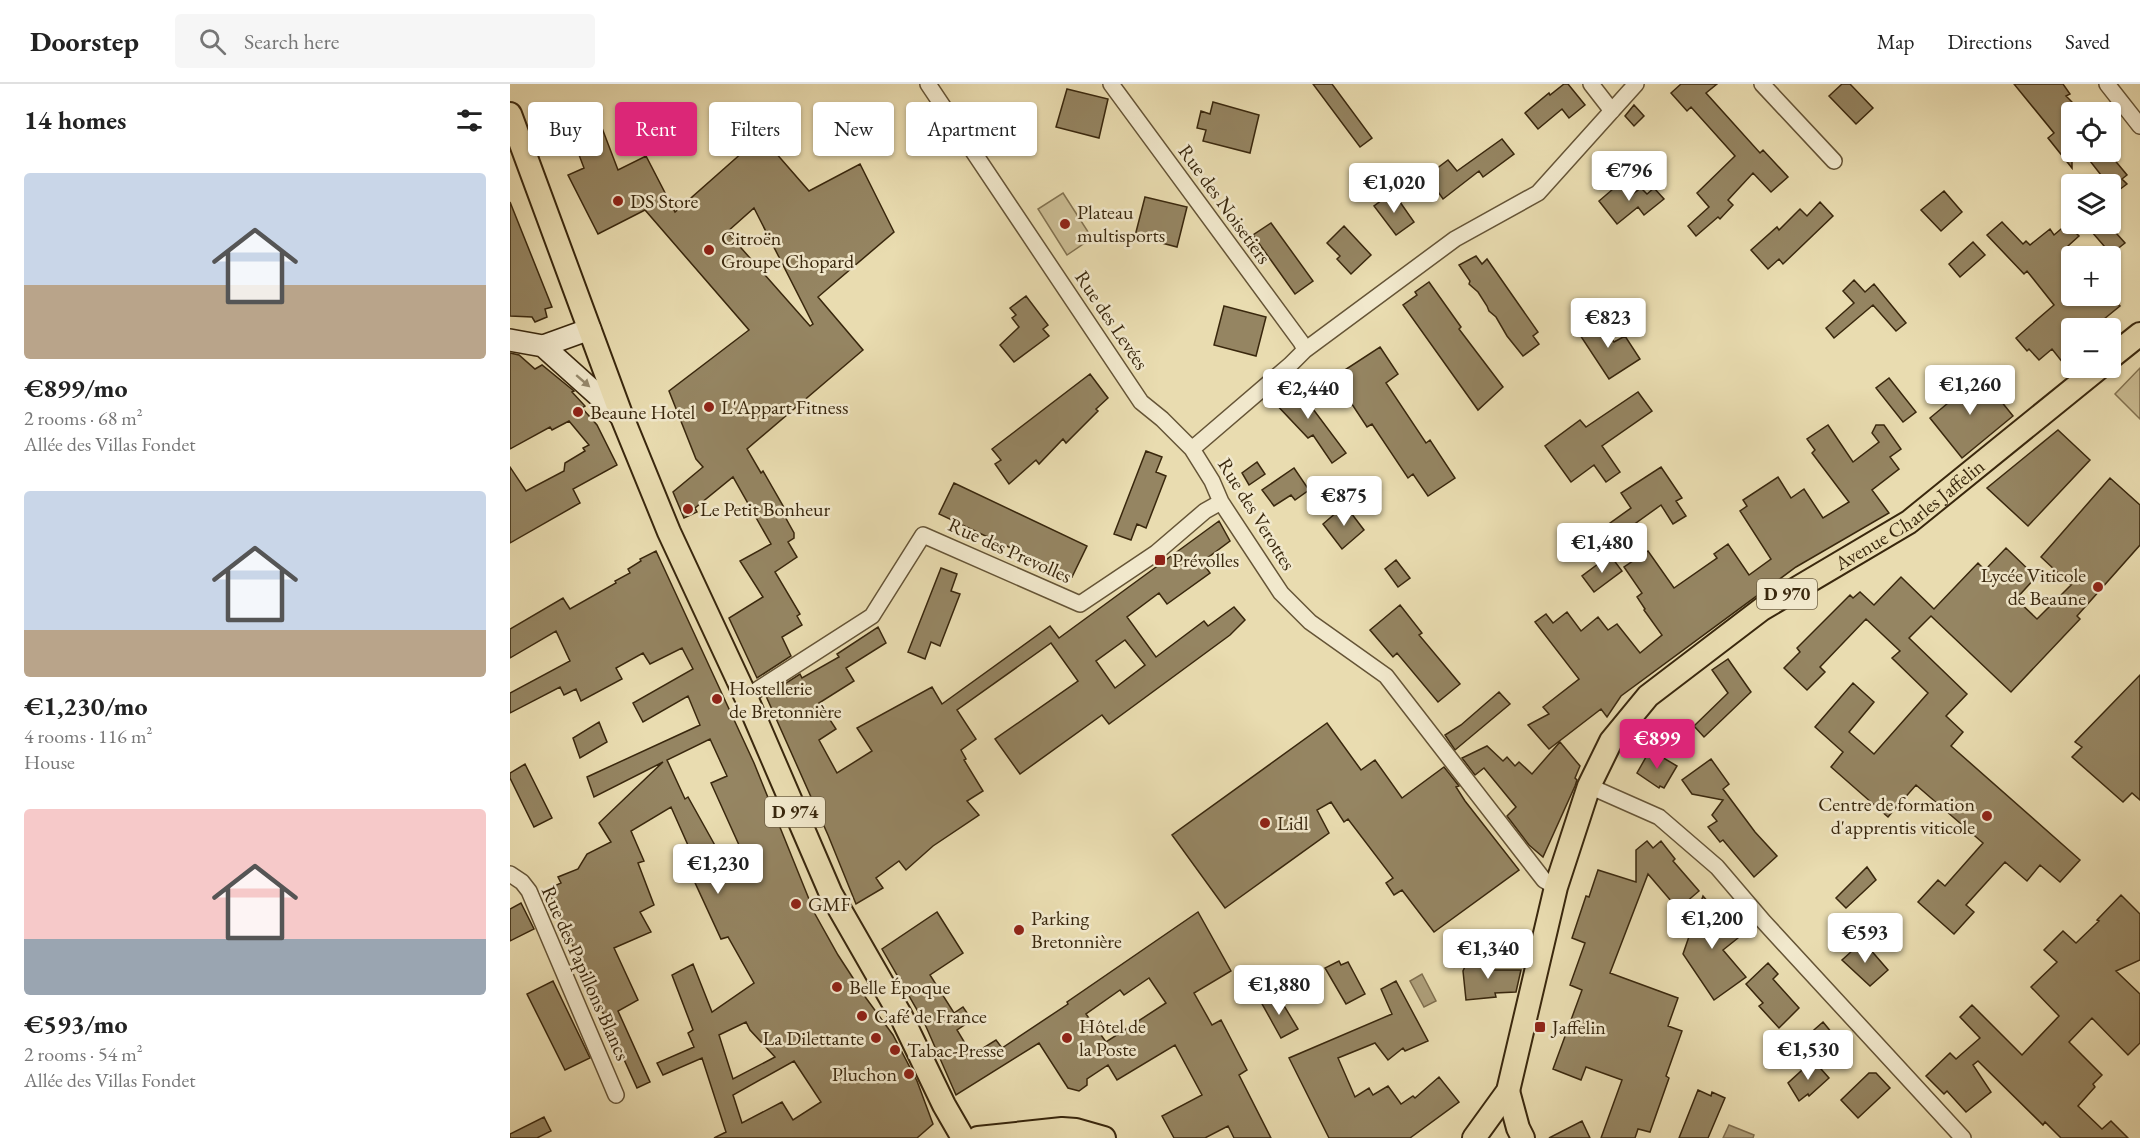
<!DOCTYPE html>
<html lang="en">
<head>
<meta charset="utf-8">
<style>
  :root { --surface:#fff; --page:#f6f6f6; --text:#222; --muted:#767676; --line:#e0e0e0; --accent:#db2777 }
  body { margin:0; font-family:"EB Garamond",serif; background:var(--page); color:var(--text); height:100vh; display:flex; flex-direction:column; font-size:22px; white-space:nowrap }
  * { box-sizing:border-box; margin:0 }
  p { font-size:20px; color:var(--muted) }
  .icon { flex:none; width:33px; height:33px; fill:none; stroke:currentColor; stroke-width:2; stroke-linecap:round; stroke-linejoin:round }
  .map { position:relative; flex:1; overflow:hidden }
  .panel { display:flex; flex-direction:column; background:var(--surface); width:510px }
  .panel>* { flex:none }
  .hud { position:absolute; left:18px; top:18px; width:570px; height:54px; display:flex; gap:12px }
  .controls { position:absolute; left:1551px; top:18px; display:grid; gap:12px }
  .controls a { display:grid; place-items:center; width:60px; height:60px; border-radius:6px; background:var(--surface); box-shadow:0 2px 4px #0004; font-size:30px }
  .price { position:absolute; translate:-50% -51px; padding:0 14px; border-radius:6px; background:#fff; color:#222; font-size:20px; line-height:39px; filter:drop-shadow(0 2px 3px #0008) }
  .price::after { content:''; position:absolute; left:50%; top:36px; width:18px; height:14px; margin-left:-9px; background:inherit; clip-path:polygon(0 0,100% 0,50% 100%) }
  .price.on { background:var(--accent); color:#fff }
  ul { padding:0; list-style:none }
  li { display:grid; align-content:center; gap:12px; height:318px; padding:0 24px }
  li span { display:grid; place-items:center; height:186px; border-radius:6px; color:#555 }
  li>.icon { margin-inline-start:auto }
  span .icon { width:108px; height:108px; fill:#fffc; stroke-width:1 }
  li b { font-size:26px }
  h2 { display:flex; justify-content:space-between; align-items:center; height:72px; padding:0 24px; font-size:26px }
  .pill { padding:0 21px; border-radius:6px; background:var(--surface); box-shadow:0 2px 4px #0004; font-size:21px; line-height:54px }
  .pill.on { background:var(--accent); color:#fff }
  header { display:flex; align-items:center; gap:36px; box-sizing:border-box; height:84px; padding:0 30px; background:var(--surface); border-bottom:2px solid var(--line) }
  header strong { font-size:28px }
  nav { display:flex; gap:33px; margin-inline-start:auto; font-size:21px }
  .search { width:420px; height:54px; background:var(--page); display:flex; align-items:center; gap:15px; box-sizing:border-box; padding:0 21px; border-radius:6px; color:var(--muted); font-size:22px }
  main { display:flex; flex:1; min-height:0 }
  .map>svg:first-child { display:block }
  .green { fill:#cbbd94; stroke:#827250; stroke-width:1.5 }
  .water { fill:#ad9e79; stroke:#7f6e4e; stroke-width:1.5 }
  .building { fill:#958562; stroke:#39270d; stroke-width:1.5; fill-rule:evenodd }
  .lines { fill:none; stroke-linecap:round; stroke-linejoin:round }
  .street-casing { stroke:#655436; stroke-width:18 }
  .secondary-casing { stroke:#39270d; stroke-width:24 }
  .primary-casing { stroke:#39270d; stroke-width:26 }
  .street { stroke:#f1e8cc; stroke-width:15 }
  .secondary { stroke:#f1e8cc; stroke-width:21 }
  .primary { stroke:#e9dcb0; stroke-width:22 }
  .oneway { fill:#95886c }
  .poi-dot { fill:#8f2418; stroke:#f1e8cc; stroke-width:2 }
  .labels { text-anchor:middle; stroke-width:5; stroke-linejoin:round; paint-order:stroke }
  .shield { fill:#f1e8cc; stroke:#706146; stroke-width:1.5 }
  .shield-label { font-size:18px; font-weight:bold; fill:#39270d }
  .poi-label { font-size:20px; fill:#39270d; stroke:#f1e8cc; text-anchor:start }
  .street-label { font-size:20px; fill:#39270d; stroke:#f1e8cc }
</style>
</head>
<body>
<header>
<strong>Doorstep</strong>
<div class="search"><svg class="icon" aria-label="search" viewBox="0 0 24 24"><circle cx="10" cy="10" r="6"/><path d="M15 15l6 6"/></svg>Search here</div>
<nav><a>Map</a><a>Directions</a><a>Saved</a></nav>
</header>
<main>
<section class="panel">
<h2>14 homes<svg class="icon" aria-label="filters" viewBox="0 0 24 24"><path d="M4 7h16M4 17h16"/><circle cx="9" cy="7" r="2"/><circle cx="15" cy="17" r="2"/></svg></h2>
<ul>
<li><span style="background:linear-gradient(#c9d6e8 60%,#b9a48a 0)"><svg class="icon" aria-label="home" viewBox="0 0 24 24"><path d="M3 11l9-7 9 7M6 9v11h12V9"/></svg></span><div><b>€899/mo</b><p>2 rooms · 68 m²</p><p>Allée des Villas Fondet</p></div></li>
<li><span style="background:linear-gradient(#c9d6e8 75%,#b9a48a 0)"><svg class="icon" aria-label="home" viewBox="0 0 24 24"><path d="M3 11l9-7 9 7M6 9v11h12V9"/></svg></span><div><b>€1,230/mo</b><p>4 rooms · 116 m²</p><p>House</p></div></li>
<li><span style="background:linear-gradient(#f6c9c9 70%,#9aa5b1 0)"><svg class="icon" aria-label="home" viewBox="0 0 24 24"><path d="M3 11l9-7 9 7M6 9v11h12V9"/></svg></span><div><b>€593/mo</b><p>2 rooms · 54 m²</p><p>Allée des Villas Fondet</p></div></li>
</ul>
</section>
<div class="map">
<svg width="1630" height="1054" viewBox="0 0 1630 1054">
  <rect width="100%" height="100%" fill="#e9dcb0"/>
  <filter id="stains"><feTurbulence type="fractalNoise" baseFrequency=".00333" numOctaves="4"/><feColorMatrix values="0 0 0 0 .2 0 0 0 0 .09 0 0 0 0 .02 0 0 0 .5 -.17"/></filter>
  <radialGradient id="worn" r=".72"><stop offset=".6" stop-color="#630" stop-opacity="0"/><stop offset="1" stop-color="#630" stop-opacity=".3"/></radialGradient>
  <!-- green -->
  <path class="green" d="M553 109 582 154 557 171 528 125Z
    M1630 284V335L1605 310Z"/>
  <!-- water -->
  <path class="water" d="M912 890 926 917 914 923 900 897Z
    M1219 1041 1244 1051 1243 1054H1213Z"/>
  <!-- building -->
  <path class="building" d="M803 0H822L862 54 850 63Z
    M1054 0H1058L1075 21 1059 34 1052 25 1028 45 1015 29 1039 9 1040 11Z
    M1171 0H1207L1196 9 1250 69 1253 66 1278 93 1261 108 1243 89 1218 116 1223 121 1210 135 1208 133 1186 152 1178 142 1199 123 1187 109 1225 72 1181 23 1177 27 1161 9Z
    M1332 0H1340L1363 24 1346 40 1319 12Z
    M1504 0H1553L1560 10 1556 12 1562 18V84L1538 54 1544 49Z
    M557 5 598 15 589 54 546 43Z
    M703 18 749 31 740 69 693 57 696 46 687 44 691 27 700 30Z
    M1124 21 1134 32 1124 42 1115 32Z
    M92 44 108 86 136 72 165 128 251 52 299 107 350 80 384 148 308 213 353 266 237 365 251 389 253 387 276 427 273 429 284 449V454L278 458 287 473 265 488 290 530 287 532 292 541 272 553 281 572 247 594 219 534 253 513 230 477 261 460 223 393 185 424 187 428 174 434 163 408 193 383 186 375 159 307 239 246 135 126 88 150 58 91 74 84 63 55ZM244 124 303 240 300 242 217 148Z
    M992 55 1004 70 973 93 969 87 933 115 917 92 938 76 947 87Z
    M1573 68H1598L1617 91 1612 95 1617 100 1605 109 1600 100H1598Z
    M1110 99 1120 112 1131 104 1137 110 1144 104 1154 115 1134 131 1128 123 1107 140 1089 117Z
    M1434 107 1452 128 1431 147 1411 126Z
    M883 108 904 138 886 151 864 122Z
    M635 113 677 123 667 163 625 152Z
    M0 118 42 223 35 225 37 233 25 238 22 233 0 232Z
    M1310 118 1323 132 1273 180 1269 175 1258 185 1241 166 1267 143 1269 146 1290 125 1297 132Z
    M1492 138 1513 160 1516 157 1520 161 1540 145 1544 151 1557 140 1569 152 1558 162 1562 166V212H1600L1610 222 1583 244H1562L1561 289 1542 265 1529 276 1519 265 1517 267 1506 254 1544 221 1517 187 1514 190 1477 151Z
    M761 139 803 197 785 210 743 151Z
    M1575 140H1598L1615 159 1601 170Z
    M834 142 861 171 841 190 827 175 830 172 817 159Z
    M1463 158 1475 171 1450 193 1439 180Z
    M966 172 972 180 977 175 1028 248 1023 252 1029 260 1013 272 997 252 986 233 979 227 977 222 968 208 959 200 960 197 949 181Z
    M1344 196 1355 208 1364 200 1396 239 1386 247 1363 221 1324 254 1316 244 1344 219 1333 207Z
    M919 198 951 243 949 245 993 303 968 326 893 221 907 211 905 208Z
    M516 212 538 241 533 245 539 252 504 278 490 261 509 243 502 234 506 231 500 224Z
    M714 222 756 233 746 272 704 261Z
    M1086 234 1104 258 1115 252 1130 275 1099 295 1068 248Z
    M870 263 888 290 876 299 916 359 920 356 945 394 918 412 903 390 898 394 862 340 857 343 824 293Z
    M0 269 9 271 25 285 32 281 64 307 62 308 75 322 72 324 87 341 107 381 63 405 70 419 0 459V383L16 407 54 387 55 379 75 367 73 364 79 361 59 337 42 346 40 343 0 365Z
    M580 290 598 314 586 325 588 327 556 359 553 355 529 380 526 376 499 400 485 380 491 376 482 365Z
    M1379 294 1406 328 1393 338 1366 304Z
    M1441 296 1454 312 1474 296 1503 332 1452 374 1420 334 1438 319 1428 308Z
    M782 297 836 369 822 379 803 351 798 354 762 316Z
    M1128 308 1142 327 1092 362 1110 388 1096 398 1084 381 1061 398 1035 362 1070 336 1076 343Z
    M1318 341 1343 378 1369 358 1362 349 1366 341H1374L1391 365 1380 373 1389 385 1362 406 1379 429 1286 483 1111 612 1097 633 1091 625 1039 665 1018 641 1039 630 1033 623 1069 595 1025 538 1036 530 1043 539 1057 528 1071 547 1088 533 1098 546 1107 540 1130 569 1152 551 1134 526 1135 525 1127 513 1132 509 1114 483 1138 467 1164 504 1207 474 1204 470 1218 460 1239 491 1261 475 1230 427 1237 422 1233 416 1268 393 1281 414 1294 405 1313 434 1339 418 1302 369 1305 366 1297 355Z
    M1548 346 1580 376 1518 442 1477 404Z
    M636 367 652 373 646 388 656 392 636 444 627 440 621 456 604 450Z
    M747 378 755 390 739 401 732 389Z
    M1151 383 1172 414 1166 417 1176 432 1163 440 1151 421 1105 454 1096 442 1121 424 1111 409Z
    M784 384 799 406 785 416 781 411 764 422 752 406Z
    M1600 394 1630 421V461L1567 532 1570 535 1501 608 1421 532 1399 554 1457 610 1436 632 1453 648 1441 662 1570 776 1550 798 1530 781 1517 797 1495 778 1456 821 1464 828 1444 850 1408 818 1428 796 1435 802 1473 759 1406 701 1378 733 1321 683 1333 668 1305 643 1343 599 1364 618 1339 648 1364 670 1418 609 1382 574 1390 567 1356 535 1310 583 1315 588 1297 606 1274 584 1290 568 1287 564 1340 511 1343 514 1350 508 1364 521 1391 493 1424 525 1468 479 1475 486 1496 464 1526 493 1506 515 1527 535 1561 501 1531 473Z
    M444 399 577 462 562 493 429 430Z
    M835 421 854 446 832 465 813 440Z
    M709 437 720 457 692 478 700 489 657 520 649 509 617 533 646 573 694 537 698 542 724 523 735 536 720 551 599 640 592 631 510 690 485 655 568 597 541 559 447 626 466 655 451 666 456 675 454 676 473 707 457 717 469 731 423 762 396 786 389 777 366 794 373 804 346 820 318 751 256 612 290 590 292 594 329 573 327 570 368 543 376 559 336 584 344 597 309 619 326 645 309 656 327 689 362 667 347 644 422 603 432 620 540 542 549 554ZM615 556 635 581 605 604 586 577Z
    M146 467 244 679 305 830 328 871 356 914 383 951 407 997 423 1040 407 1054H204L216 1048 192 974 153 991 147 979 184 963 178 949 183 946 162 891 183 880 202 928 244 899 218 853 211 855 181 790 189 786 161 723 121 747 134 777 128 779 144 821 130 828 141 848 104 864 128 916 108 927 140 998 127 1004 76 892 38 805 51 799 48 793 68 785 77 770 101 758 89 739 153 678 84 713 77 693 190 641 178 612 133 638 123 619 183 585 172 564 140 580 133 569 106 584 112 595 71 617 66 605 54 611 50 603 0 629V609L60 577 46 547 0 574V545L53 514 60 525 106 499 105 497 120 489 118 485 131 477 130 475ZM200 655 217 692 201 699 238 781 221 790 178 713 175 715 157 676ZM236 938 240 946 265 973 223 995 209 951ZM284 977 311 1018 283 1036 272 1018 232 1039 223 1011Z
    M1100 471 1112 487 1084 508 1072 492Z
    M886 476 900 494 888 503 875 485Z
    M431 484 447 490 441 507 450 510 430 562 421 558 415 575 398 568Z
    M890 521 912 549 909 551 950 600 928 618 887 569 883 573 860 546Z
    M1218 575 1241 608 1194 653 1184 642 1218 609 1202 586Z
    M1630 591V716L1622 709 1613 718 1562 673 1572 663 1565 658Z
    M989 608 1000 620 945 666 935 651 951 641Z
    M89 638 97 658 70 674 63 654Z
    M817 639 851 686 865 676 892 714 934 683 949 702 946 703 955 717 1009 786 924 848 892 806 884 811 876 799 883 794 838 735 834 738 821 718 807 726 819 749 715 824 662 751Z
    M1050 658 1070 682 1065 694 1067 696 1065 702 1033 773 1019 761 997 732 1006 723 974 684 965 691 952 674 977 662 993 677 997 673 1005 682 1009 678 1022 690Z
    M1140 666 1167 682 1154 704 1150 702 1149 704 1127 689Z
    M1201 675 1219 700 1213 705 1245 748 1267 772 1244 793 1213 756 1210 758 1198 743 1207 737 1202 731 1213 716 1182 710 1172 696Z
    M15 680 42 734 24 743 0 694V689Z
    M1137 757 1143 764 1151 757 1165 775 1163 777 1189 807 1168 825 1138 790 1100 889 1168 914 1158 942 1172 947 1156 992 1159 994 1140 1048 1128 1045 1125 1054H1091L1112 996 1076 983 1071 996 1043 985 1072 906 1060 901 1075 859 1062 854 1076 812 1079 813 1088 786 1126 798V766Z
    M1357 783 1366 796 1336 824 1326 814Z
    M1611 811 1630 830V876L1606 887 1630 910V959L1618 971 1582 934 1559 958 1592 991 1583 1000 1585 1003 1568 1022 1592 1045 1601 1037 1618 1054H1551L1535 1038 1533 1041 1468 977 1463 981 1481 1008 1456 1028 1437 1007 1434 1010 1416 992 1440 969 1446 975 1470 954 1450 933 1462 921 1512 971 1549 932 1521 903 1547 878 1534 866 1553 847 1566 859 1589 837 1587 836Z
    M1193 812 1199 819 1202 817 1222 839 1218 842 1228 854 1213 866 1236 893 1204 916 1173 870Z
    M11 819 24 845 0 857V825Z
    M427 828 453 869 420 891 444 929 453 923 462 936 447 946 462 971 486 956 492 964 558 920 557 918 688 828 721 887 684 909 702 941 711 936 737 986 729 991 761 1054H724L718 1042 695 1054H664L652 1032 692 1011 665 961 607 996 598 981 577 995V1001L569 1007 558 1004 529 959 446 1011 414 938 372 865ZM639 894 656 919 596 958 576 930 610 906 614 911Z
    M1353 857 1378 886 1360 902 1332 876Z
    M980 874 982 886H1011L1006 908 985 909 986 913 956 916 953 887 958 876Z
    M829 877 831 881 838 878 855 910 836 920 815 884Z
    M1258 879 1268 890 1263 895 1289 924 1269 944 1249 922 1253 919 1236 900Z
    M43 897 80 974 55 986 17 910Z
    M886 897 918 957 895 967 893 964 878 976 865 959 828 974 845 1013 859 1004 863 1011 878 1002 891 1020 903 1012 905 1014 929 993 949 1018 900 1054H819L779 974 882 930 871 905Z
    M767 910 788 945 771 954 751 918Z
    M1313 938 1322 949 1299 970 1289 959Z
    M1303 976 1319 994 1299 1012 1298 1010 1289 1017 1278 999Z
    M1359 989H1366L1380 1004 1348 1034 1331 1016Z
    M1188 1006 1201 1012 1202 1008 1215 1014 1198 1054H1169Z
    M34 1033 41 1047 27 1054H0V1050Z
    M1072 1037 1080 1054H1039Z"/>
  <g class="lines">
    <defs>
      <path id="street" d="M418 0 631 318 652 335 682 365 702 397 711 418 771 509 800 538 876 592 1034 796 1046 803
        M601 0 791 258 795 266
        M1081 0 1102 27
        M1252 0 1324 77
        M1597 0 1630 42
        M682 365 780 281 795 266 945 155 1028 109 1126 0
        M236 613 362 532 413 451 570 520 646 469 695 427 711 418
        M1079 702 1149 733 1207 783 1254 838 1453 1054
        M0 790 12 798 19 807 106 1011"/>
      <path id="secondary" d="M0 256 33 262 112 333
        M33 262 80 245"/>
      <g id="primary">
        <path d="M0 30 112 333 159 448 236 613 321 810 391 932 434 1021 453 1054"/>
        <path d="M1600 274 1630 250"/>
        <path d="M998 1007 1008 1044 1013 1054"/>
        <path d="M468 1054 552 1045 566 1046 594 1054"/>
        <path id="s1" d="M964 1054 998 1007 1046 803 1079 702 1101 657 1138 612 1252 525 1399 438 1589 284"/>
      </g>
    </defs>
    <!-- street casing -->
    <use href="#street" class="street-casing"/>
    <!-- secondary casing -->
    <use href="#secondary" class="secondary-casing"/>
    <!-- primary casing -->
    <use href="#primary" class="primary-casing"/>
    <!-- street -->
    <use href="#street" class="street"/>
    <!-- secondary -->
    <use href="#secondary" class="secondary"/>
    <!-- primary -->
    <use href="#primary" class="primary"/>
  </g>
  <!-- one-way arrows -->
  <defs><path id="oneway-solid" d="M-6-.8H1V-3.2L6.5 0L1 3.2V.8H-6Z" transform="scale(1.5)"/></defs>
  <use class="oneway" href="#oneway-solid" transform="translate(73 297) rotate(41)"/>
  <!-- markers -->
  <g class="poi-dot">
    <circle cx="108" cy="117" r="6"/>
    <circle cx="555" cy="140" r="6"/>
    <circle cx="199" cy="166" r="6"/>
    <circle cx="199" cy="323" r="6"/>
    <circle cx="68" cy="328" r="6"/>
    <circle cx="178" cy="425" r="6"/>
    <rect x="644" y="470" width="12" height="12" rx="3"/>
    <circle cx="1588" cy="503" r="6"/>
    <circle cx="207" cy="615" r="6"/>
    <circle cx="1477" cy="732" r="6"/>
    <circle cx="755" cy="739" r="6"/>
    <circle cx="286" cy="820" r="6"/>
    <circle cx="509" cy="846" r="6"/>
    <circle cx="327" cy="903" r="6"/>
    <circle cx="352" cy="932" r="6"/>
    <rect x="1024" y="937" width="12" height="12" rx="3"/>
    <circle cx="366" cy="954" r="6"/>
    <circle cx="557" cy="954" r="6"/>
    <circle cx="385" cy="966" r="6"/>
    <circle cx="399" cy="990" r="6"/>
  </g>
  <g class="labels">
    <!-- shield labels -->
    <g class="shield">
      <rect x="1247" y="495" width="60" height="30" rx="4.5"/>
      <rect x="255" y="713" width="60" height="30" rx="4.5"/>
    </g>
    <g class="shield-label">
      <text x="1277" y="516">D 970</text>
      <text x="285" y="734">D 974</text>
    </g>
    <!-- poi labels -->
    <g class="poi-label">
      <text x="120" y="124">DS Store</text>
      <text x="567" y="135">Plateau<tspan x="567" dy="23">multisports</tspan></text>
      <text x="211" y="161">Citroën<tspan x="211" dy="23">Groupe Chopard</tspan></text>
      <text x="211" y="330">L'Appart Fitness</text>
      <text x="80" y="335">Beaune Hotel</text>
      <text x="190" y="432">Le Petit Bonheur</text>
      <text x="662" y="483">Prévolles</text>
      <text x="1576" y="498" text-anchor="end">Lycée Viticole<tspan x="1576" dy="23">de Beaune</tspan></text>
      <text x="219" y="611">Hostellerie<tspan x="219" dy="23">de Bretonnière</tspan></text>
      <text x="1465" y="727" text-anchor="end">Centre de formation<tspan x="1465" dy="23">d'apprentis viticole</tspan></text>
      <text x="767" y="746">Lidl</text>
      <text x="298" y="827">GMF</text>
      <text x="521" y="841">Parking<tspan x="521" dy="23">Bretonnière</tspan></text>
      <text x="339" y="910">Belle Époque</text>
      <text x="364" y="939">Café de France</text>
      <text x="569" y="949">Hôtel de<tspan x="569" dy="23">la Poste</tspan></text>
      <text x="1042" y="950">Jaffelin</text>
      <text x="354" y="961" text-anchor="end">La Dilettante</text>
      <text x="397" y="973">Tabac-Presse</text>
      <text x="387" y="997" text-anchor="end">Pluchon</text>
    </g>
    <!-- street labels -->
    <g class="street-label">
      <text transform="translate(715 120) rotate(54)" y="7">Rue des Noisetiers</text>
      <text transform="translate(602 236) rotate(56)" y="7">Rue des Levées</text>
      <text dy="7" stroke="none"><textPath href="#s1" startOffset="801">Avenue Charles Jaffelin</textPath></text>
      <text transform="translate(747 430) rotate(58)" y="7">Rue des Verottes</text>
      <text transform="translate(500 466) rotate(24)" y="7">Rue des Prevolles</text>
      <text transform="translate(76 889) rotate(66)" y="7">Rue des Papillons Blancs</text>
    </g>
  </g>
  <rect width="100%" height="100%" filter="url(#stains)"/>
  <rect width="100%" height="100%" fill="url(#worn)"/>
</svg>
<div class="controls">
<a><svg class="icon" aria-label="locate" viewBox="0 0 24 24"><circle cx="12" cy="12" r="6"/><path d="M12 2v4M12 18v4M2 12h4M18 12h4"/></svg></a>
<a><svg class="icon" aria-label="layers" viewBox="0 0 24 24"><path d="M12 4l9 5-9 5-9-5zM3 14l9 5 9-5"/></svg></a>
<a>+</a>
<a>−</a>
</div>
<b class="price" style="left:1119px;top:118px">€796</b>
<b class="price" style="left:884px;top:130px">€1,020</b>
<b class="price" style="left:1098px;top:265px">€823</b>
<b class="price" style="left:1460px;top:332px">€1,260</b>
<b class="price" style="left:798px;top:336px">€2,440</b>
<b class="price" style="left:834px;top:443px">€875</b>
<b class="price" style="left:1092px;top:490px">€1,480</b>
<b class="price on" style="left:1147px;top:686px">€899</b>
<b class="price" style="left:208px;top:811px">€1,230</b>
<b class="price" style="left:1202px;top:866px">€1,200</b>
<b class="price" style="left:1355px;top:880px">€593</b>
<b class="price" style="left:978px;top:896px">€1,340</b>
<b class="price" style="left:769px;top:932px">€1,880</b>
<b class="price" style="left:1298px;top:997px">€1,530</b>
<div class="hud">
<a class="pill">Buy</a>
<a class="pill on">Rent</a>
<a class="pill">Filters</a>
<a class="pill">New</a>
<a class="pill">Apartment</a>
</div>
</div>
</main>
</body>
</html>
